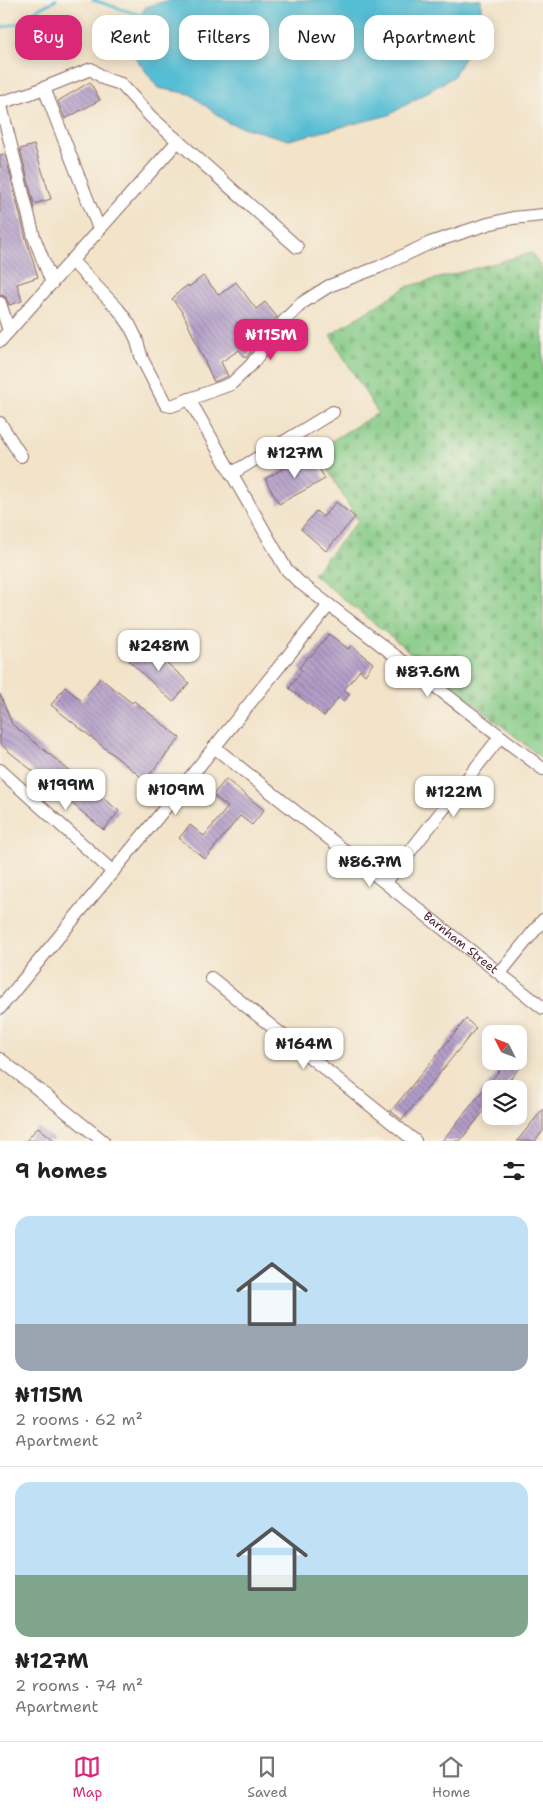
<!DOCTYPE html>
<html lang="en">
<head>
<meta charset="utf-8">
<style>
  :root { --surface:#fff; --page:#f6f6f6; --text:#202124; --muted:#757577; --line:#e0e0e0; --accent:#db2777 }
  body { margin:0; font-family:"Shantell Sans",sans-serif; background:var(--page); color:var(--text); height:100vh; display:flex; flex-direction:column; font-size:19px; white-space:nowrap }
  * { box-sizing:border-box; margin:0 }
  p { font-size:16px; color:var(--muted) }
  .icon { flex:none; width:28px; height:28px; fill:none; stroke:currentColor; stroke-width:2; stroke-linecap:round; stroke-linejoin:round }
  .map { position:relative; height:1141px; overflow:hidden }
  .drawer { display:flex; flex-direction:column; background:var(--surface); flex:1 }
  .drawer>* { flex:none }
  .top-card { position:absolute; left:15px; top:15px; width:514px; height:45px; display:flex; gap:10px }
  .needle { width:32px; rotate:312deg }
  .fabs { position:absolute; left:482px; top:1025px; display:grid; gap:10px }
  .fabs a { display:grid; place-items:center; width:45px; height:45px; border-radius:10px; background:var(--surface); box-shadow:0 2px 12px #0003; font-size:25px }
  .price { position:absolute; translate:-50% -42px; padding:0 11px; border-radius:10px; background:#fff; color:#222; font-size:16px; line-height:32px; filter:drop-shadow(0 1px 2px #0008) }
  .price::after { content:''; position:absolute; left:50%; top:30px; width:15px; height:11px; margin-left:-8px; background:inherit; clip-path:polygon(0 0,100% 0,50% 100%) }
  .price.current { background:var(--accent); color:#fff }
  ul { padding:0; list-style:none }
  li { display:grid; align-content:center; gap:10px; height:265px; padding:0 15px }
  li+li { border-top:1px solid var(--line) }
  li span { display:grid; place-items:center; height:155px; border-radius:15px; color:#555 }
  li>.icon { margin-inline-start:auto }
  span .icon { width:90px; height:90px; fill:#fffc; stroke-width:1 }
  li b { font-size:21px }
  h2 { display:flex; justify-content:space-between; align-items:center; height:60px; padding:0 15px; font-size:21px }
  .chip { padding:0 18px; border-radius:15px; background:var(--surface); box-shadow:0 2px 12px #0003; font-size:18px; line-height:45px }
  .chip.current { background:var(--accent); color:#fff }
  .tab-bar { display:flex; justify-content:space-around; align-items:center; height:70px; border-top:1px solid var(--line); background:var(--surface); font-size:14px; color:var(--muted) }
  .tab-bar a { display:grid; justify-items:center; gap:2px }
  .tab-bar .current { color:var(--accent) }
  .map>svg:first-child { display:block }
  .cemetery { fill:url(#cemetery-stones); stroke:#677458 }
  .water { fill:#57bed4; stroke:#506e80 }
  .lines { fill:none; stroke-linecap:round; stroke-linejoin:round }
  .stream { stroke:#57bed4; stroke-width:3 }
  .building { fill:url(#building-back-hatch) }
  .street-casing { stroke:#856462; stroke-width:14 }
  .street { stroke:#fff; stroke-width:12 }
  .labels { text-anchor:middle; stroke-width:4; stroke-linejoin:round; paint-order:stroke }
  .street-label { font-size:12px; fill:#4a1f2b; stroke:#f7f3e8 }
</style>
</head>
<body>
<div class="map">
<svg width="543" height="1141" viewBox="0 0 543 1141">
  <defs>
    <pattern id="cemetery-stones" width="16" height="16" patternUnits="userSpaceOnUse" patternTransform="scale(1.25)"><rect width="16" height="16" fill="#84ca85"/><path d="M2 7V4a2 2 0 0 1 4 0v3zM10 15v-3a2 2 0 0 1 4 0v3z" fill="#74ad73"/></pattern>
    <pattern id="building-back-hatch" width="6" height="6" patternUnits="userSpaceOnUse" patternTransform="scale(1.25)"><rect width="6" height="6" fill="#b19dc8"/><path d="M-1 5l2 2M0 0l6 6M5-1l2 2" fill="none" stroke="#927fa3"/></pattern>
  </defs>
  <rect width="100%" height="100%" fill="#f7f3e8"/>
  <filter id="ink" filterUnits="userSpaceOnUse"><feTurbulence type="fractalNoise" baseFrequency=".02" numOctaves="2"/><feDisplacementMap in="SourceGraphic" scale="10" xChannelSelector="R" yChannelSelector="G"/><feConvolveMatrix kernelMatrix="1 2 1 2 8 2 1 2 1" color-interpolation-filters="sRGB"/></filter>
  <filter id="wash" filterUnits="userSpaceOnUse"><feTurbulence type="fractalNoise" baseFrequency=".0096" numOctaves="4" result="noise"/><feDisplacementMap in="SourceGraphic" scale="20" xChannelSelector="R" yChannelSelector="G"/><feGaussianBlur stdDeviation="1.12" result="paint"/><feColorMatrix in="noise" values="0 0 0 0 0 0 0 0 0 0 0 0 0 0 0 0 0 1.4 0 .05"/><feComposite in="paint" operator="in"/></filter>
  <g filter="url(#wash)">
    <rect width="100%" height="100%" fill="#f2e3c9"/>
    <!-- cemetery -->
    <path class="cemetery" d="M532 253 543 271V759L313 574 358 521 316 450 378 413 330 335 406 287Z"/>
    <!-- water -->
    <path class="water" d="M169 0H481V28L453 77 389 115 289 140 228 123 190 94 158 88 130 50V28L146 7Z"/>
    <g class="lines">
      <!-- stream -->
      <path class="stream" d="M93 0 143 16
        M0 28 22 22 38 9 56 0"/>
    </g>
    <g id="blocks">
      <!-- building -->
      <path class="building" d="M90 82 100 100 65 119 58 101Z
        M34 145 51 199 34 204 20 149Z
        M5 154 26 239 38 277 17 284 22 301 9 305 6 297 0 295V155Z
        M203 276 219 295 236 282 256 309 265 302 277 317 268 325V328L254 341 256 344 246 358 239 350 221 362 228 376 214 382 183 313 172 299 181 290 188 285 189 287Z
        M311 453 325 479 279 504 265 479Z
        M336 502 355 517 326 551 301 529 316 511 323 517Z
        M329 634 348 649 351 646 373 663 365 675 360 670 344 690 350 694 344 701 339 697 324 716 289 688 302 671 299 668 308 656 310 657Z
        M145 643 189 683 173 702 129 661Z
        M100 678 132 703 134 701 180 738 145 780 51 705 65 687 82 701Z
        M0 694 12 724 119 811 104 830 0 744Z
        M226 779 264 810 252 825 240 816 205 859 179 838 190 825 204 836 228 807 213 795Z
        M466 1019 476 1028 402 1120 391 1111Z
        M507 1061H525L502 1089H491V1102L460 1141H442Z
        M543 1109V1131L535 1141H517Z
        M38 1127 55 1141H26Z"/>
    </g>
  </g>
  <g filter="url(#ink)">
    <use href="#blocks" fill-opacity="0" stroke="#856462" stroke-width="1"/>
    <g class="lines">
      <defs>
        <g id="street">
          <path d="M44 88 99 229"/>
          <path d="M0 102 34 237 52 283"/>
          <path d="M0 103 31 93 91 69 105 79 121 84 151 117 297 247"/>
          <path d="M71 260 118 309 129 324 136 338 142 359 166 405 171 406 231 384 251 365 284 321 302 303 329 286 379 267 430 243 488 224 513 218 543 215"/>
          <path d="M0 303 9 331"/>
          <path d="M0 341 178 141"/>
          <path d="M189 399 286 569 299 582 543 769"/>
          <path d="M0 423 21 456"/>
          <path d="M231 474 333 412"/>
          <path id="s1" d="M214 747 543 1008"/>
          <path d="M0 770 113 872"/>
          <path d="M386 882 500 737"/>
          <path d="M500 973 543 920"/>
          <path d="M211 978 415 1141"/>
          <path d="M0 1008 158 817 329 605"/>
          <path d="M0 1059 103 1141"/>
        </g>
      </defs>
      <!-- street casing -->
      <use href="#street" class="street-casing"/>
      <!-- street -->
      <use href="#street" class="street"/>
    </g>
  </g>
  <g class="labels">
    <!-- street labels -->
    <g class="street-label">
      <text dy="4" stroke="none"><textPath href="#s1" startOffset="315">Barnham Street</textPath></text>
    </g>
  </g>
</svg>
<div class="fabs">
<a><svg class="needle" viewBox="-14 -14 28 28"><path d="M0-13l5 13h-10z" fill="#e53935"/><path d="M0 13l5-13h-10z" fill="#757577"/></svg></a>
<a><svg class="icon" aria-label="layers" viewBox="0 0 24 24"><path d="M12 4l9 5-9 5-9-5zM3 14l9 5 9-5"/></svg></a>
</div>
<b class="price current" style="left:271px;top:361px">₦115M</b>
<b class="price" style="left:295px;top:479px">₦127M</b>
<b class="price" style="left:159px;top:672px">₦248M</b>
<b class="price" style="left:428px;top:698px">₦87.6M</b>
<b class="price" style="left:66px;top:811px">₦199M</b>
<b class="price" style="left:176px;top:816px">₦109M</b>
<b class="price" style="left:454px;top:818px">₦122M</b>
<b class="price" style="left:370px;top:888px">₦86.7M</b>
<b class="price" style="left:304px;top:1070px">₦164M</b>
<div class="top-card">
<a class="chip current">Buy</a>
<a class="chip">Rent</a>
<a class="chip">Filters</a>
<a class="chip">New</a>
<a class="chip">Apartment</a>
</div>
</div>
<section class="drawer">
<h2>9 homes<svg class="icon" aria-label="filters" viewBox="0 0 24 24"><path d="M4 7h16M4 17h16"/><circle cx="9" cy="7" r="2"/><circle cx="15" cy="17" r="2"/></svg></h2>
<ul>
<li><span style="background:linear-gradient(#bfe0f5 70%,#9aa5b1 0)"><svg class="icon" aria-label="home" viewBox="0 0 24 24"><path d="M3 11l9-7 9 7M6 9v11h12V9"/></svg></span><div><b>₦115M</b><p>2 rooms · 62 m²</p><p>Apartment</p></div></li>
<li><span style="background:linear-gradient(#bfe0f5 60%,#7fa58c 0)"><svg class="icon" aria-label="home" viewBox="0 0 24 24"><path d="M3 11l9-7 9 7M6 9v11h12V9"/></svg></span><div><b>₦127M</b><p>2 rooms · 74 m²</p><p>Apartment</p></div></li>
</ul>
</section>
<nav class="tab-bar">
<a class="current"><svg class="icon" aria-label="map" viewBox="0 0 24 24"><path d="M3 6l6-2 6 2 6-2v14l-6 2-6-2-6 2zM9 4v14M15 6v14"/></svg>Map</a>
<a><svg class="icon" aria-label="saved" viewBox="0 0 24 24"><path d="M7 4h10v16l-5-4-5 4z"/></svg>Saved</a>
<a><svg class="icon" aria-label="home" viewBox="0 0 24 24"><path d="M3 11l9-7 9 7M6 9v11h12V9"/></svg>Home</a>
</nav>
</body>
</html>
